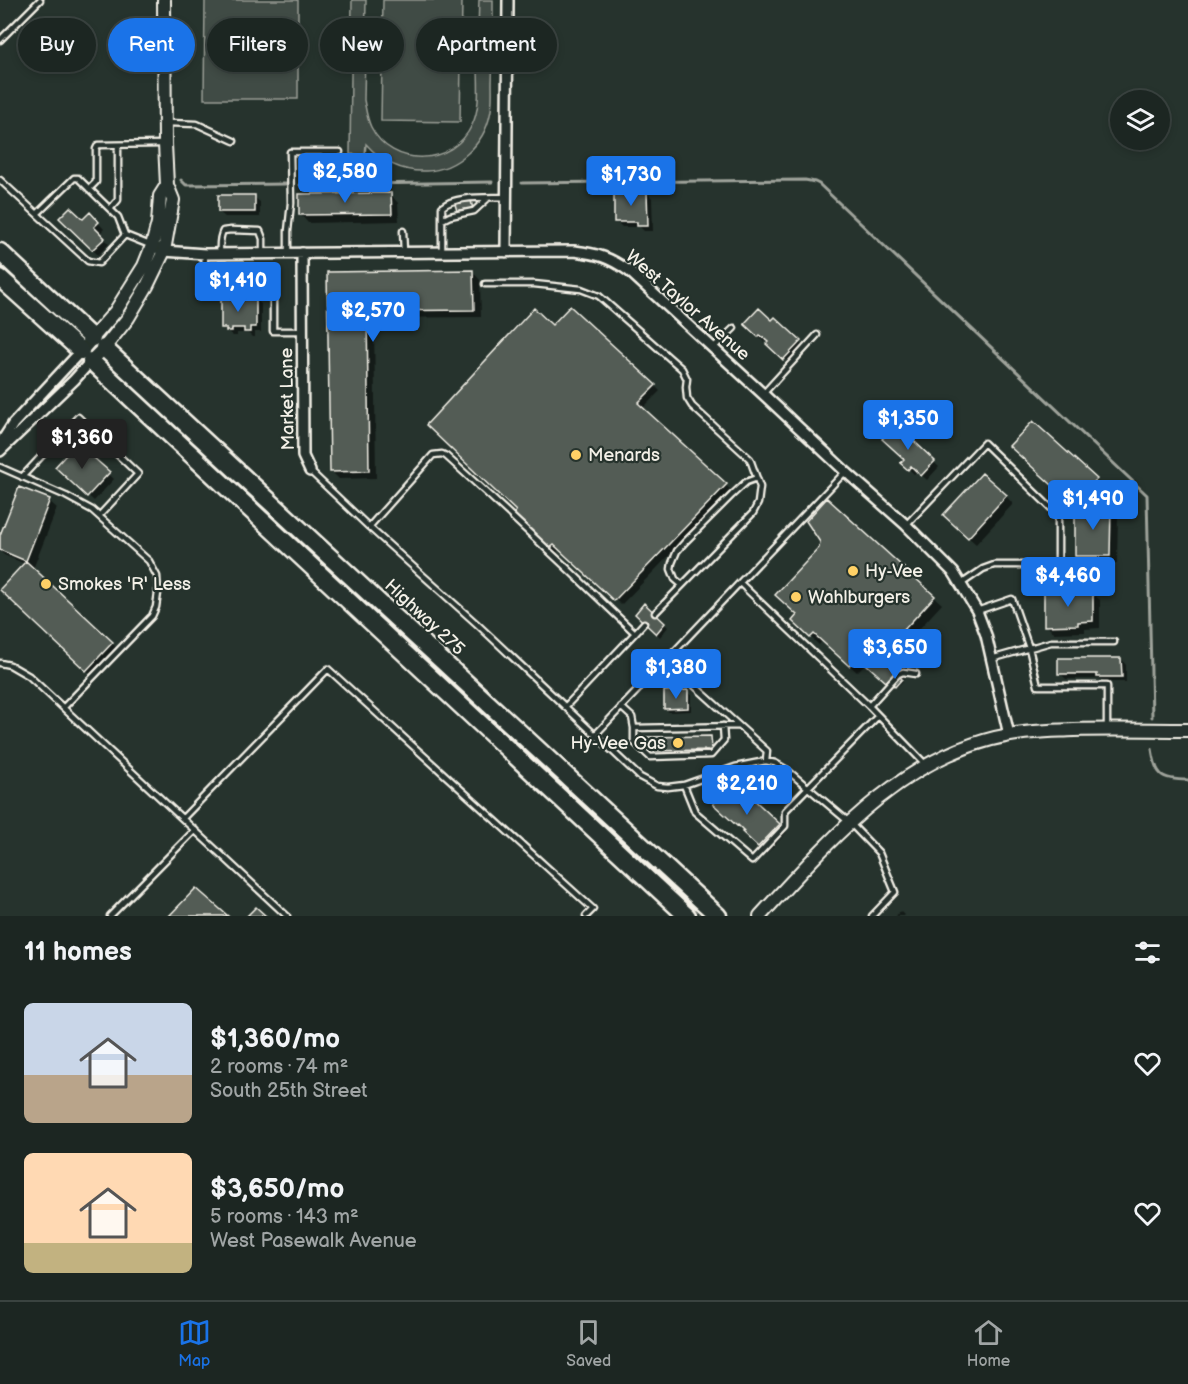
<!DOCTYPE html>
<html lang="en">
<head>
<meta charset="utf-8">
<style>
  :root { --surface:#1c2622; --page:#252e2a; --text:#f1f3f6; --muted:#a0a5a5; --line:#3a4340; --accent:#1a73e8 }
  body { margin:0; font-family:"Balsamiq Sans",sans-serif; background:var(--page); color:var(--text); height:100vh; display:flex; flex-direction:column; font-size:22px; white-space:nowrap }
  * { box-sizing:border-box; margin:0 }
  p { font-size:20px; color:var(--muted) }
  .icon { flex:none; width:33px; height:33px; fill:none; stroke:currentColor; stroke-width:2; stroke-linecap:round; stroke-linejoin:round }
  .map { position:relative; height:916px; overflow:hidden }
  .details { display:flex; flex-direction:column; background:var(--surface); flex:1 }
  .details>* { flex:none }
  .banner { position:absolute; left:18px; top:18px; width:600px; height:54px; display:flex; gap:12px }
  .fabs { position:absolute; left:1110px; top:90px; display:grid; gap:12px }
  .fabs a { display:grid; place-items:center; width:60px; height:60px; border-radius:50%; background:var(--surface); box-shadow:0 3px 9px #0003,0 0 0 2px var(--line); font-size:30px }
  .price { position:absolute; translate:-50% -51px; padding:0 14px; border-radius:6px; background:var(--accent); color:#fff; font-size:20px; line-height:39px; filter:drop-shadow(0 2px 3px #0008) }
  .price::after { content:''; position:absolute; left:50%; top:36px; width:18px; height:14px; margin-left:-9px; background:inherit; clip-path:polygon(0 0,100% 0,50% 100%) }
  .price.on { background:#222; color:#fff }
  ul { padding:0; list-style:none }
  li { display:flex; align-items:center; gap:18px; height:150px; padding:0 24px }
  li span { display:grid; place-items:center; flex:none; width:168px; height:120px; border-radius:9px; color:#555 }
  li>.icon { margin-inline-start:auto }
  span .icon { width:72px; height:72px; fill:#fffc; stroke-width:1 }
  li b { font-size:26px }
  h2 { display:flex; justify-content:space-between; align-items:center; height:72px; padding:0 24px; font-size:26px }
  .chip { padding:0 21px; border-radius:27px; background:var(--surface); box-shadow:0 3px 9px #0003,0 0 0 2px var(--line); font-size:21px; line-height:54px }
  .chip.on { background:var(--accent); color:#fff }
  .dock { display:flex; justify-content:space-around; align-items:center; height:84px; border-top:2px solid var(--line); background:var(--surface); font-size:16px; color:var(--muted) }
  .dock a { display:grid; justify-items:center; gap:3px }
  .dock .on { color:var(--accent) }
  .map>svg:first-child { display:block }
  .green { fill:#414b45; stroke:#9a9e96; stroke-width:1.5 }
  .shadow { fill:#0007 }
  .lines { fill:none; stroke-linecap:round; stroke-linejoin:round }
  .stream { stroke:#9fa39b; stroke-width:3 }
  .building { fill:#525c55; stroke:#f4f1e8; stroke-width:1.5 }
  .lane-casing { stroke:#f4f1e8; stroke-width:9 }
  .street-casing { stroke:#f4f1e8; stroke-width:14 }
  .secondary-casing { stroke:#f4f1e8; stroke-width:16 }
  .highway-casing { stroke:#f4f1e8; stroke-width:21 }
  .lane { stroke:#26332d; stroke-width:4.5 }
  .street { stroke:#26332d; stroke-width:9 }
  .secondary { stroke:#26332d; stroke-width:12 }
  .highway { stroke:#26332d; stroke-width:16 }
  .poi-dot { fill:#ffd166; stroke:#26332d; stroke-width:2 }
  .labels { text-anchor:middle; stroke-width:4.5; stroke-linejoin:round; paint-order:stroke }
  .street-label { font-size:18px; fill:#f4f1e8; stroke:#26332d }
  .poi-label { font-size:18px; fill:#f4f1e8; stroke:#26332d; text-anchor:start }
</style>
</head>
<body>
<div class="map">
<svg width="1188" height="916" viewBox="0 0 1188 916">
  <rect width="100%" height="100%" fill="#26332d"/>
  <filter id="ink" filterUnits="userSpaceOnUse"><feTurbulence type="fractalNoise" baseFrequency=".0167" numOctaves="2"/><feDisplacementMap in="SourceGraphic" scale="12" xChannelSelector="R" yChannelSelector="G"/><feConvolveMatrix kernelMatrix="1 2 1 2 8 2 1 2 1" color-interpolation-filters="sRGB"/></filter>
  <g filter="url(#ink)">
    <!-- green -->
    <path class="green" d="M205 0H298V99H204Z
      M352 0H366L364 100C366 110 367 119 371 127 392 169 453 166 472 125 481 107 478 84 478 65 478 43 478 22 479 0H493C493 28 493 55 492 83 492 93 493 104 490 115 484 144 457 170 426 171 402 172 382 162 366 144L365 155 350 154Z
      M383 0H462L460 122 381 121Z"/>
    <!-- shadow -->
    <path class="shadow" d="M647 192 652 198 653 231H644L640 227H622L616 221Z
      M391 195 398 203 399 221 308 223 301 215Z
      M254 197 260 202V217H225L219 212Z
      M90 214 104 229 99 234 109 244 98 255 61 218 83 221Z
      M473 272 480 280 481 317 374 318 376 478 339 479 331 471 329 274Z
      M231 295 234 299H247L249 296 252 299H255L261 304V332H255V337H252L248 333H237V336H233L222 327Z
      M775 319 805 348 790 364 769 344 770 342 767 339 764 342 746 324 772 323Z
      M553 327 655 386 660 391 642 409 732 491 621 605 560 549 556 553 520 520 518 512Z
      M896 426 939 467 927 480 917 471 914 474 908 468Z
      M77 445 114 479 94 501 62 472Z
      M1019 454 1096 480 1103 488 1084 508 1110 509 1118 516 1117 563H1084L1076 555 1077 506Z
      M1006 496 1013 504 976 544 952 523Z
      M827 500 942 604 909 640 925 655 902 680 903 681 897 687 896 686 894 688 866 663 857 672 822 641 819 645 801 628 798 616 821 548Z
      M49 501 57 508 33 569 120 651 95 678 9 597 25 564 4 555 0 551V539Z
      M1092 593 1100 600V628L1085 629V632L1054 633 1046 625Z
      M644 606 668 627 660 637 637 614Z
      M1121 659 1126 665V682H1104L1101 679H1066L1060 673Z
      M687 692 691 695V711L669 712 665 708Z
      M711 738 712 739V751L647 752 645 750Z
      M743 802 779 825 787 832 767 853 723 812Z
      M900 911 905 916H896Z"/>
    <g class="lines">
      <!-- stream -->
      <path class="stream" d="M181 180 186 185 285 184
        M522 183 805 180 815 182 819 184 1147 495 1152 717
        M300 185 492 182
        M1152 749C1156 775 1160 780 1188 780"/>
    </g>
    <!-- building -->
    <path class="building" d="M614 191H647L648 226H637V222H614Z
      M391 193 392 214 299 215V194Z
      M218 195H255V212H218Z
      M471 200 473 210 461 212 460 210 457 211 455 204Z
      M70 207 83 219 90 212 99 222 94 227 105 238 92 250 59 218Z
      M473 270 474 310 367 311 369 471 330 472 327 272Z
      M226 294H232V297H245V294H250V297H256V327H250V332H244V328H232V331H226V328H221V297H226Z
      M570 306 656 385 638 403 727 484 614 601 554 545 550 548 513 514 516 511 426 425 534 308 552 325Z
      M759 308 772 320 775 317 801 341 783 360 766 344 768 342 760 335 758 337 744 324Z
      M1033 421 1097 479 1073 504 1009 446Z
      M896 424 935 461 921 476 911 466 908 470 900 463 904 459 882 439Z
      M77 443 110 472 87 497 55 467Z
      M982 473 1007 495 968 538 943 515Z
      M19 487 50 499 26 561 0 550V535Z
      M827 498 935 596 902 632 918 647 886 682 857 656 849 666 814 634 810 638 792 621 797 615 775 595 819 548 820 542 806 521Z
      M1075 507H1111L1110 556H1075Z
      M26 561 113 642 86 671 0 590V589Z
      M1093 591V621L1078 622V625L1044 626V592Z
      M644 603 665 623 656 634 635 614Z
      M1058 658H1121L1122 677H1097V674H1058Z
      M895 672 902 679 895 687 888 680Z
      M688 690V708L664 709V691Z
      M711 736 712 750 644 751V737Z
      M729 787 743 800 748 794 780 824 758 847 742 832 744 831 738 825 737 826 713 804Z
      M196 888 228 916H169Z
      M256 907 266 916H247Z"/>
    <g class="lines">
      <defs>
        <path id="lane" d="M0 40 40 0
          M167 123 197 124 234 141
          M0 180 88 261 99 263 125 235 118 217 78 178H74L37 214
          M89 189 96 182V149L98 145 162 144
          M110 209 118 200V145
          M442 220 450 216 474 211 488 198
          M403 231 404 252
          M125 235 150 245
          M442 252V207C455 195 489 198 506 197
          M220 253C220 245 219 238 223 231L231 230 260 231 263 239V253
          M288 253V231L291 203 290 152H340
          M205 254 204 278 273 279V331H302
          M485 284H534L581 289 599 296 682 369 687 379 686 387 687 398 692 406 750 459 760 487 758 503 753 513 655 613
          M713 348 734 328
          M763 394 817 335
          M0 467 66 496 92 510 149 561 157 576 158 593 156 607 152 616 64 707
          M310 471 369 527 477 624 640 777 657 786 668 787 684 785 735 767 755 763 766 761 775 763 787 770 850 823 879 853 895 892 872 916
          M22 477 78 417 138 474 99 516
          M906 525 984 443 1058 515V565H994L983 569 961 584
          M369 527 433 455 442 454 446 456C510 514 573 573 635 633L565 707
          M740 583 869 706 926 765
          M682 585 675 579 671 569 672 563 677 551 685 542 732 495 746 482 757 478
          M977 611 1012 599 1029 648 1038 686H1107V729
          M635 633 644 623
          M991 659 1051 642H1114
          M666 660 767 751 766 761
          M0 663 10 665 29 676 287 916
          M869 706 898 674 903 672 916 674
          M621 707 632 717 634 728 739 726
          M634 728V742L650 757 711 755 724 740 723 726
          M595 735 845 472
          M684 785 695 812 752 861 785 826V811L878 716
          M183 818 328 669 593 909 586 916
          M110 916 195 830"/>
        <path id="street" d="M152 246 164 251 205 254 574 251C598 254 609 257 629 271L763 394 845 471 906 525 954 573 977 611 986 635 1009 735
          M506 252 508 0
          M302 253 303 456 310 471
          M0 444 13 424 81 351
          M0 451 74 380 91 361"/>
        <path id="secondary" d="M81 351 115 312 144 266 152 246 158 223 160 196 167 185
          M91 361 104 348 128 318 147 286 164 251 173 200 167 185 165 144 164 0
          M760 916C829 841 904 753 1010 735 1031 731 1053 731 1074 730 1112 729 1150 730 1188 730"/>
        <path id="highway" d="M0 252 92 338
          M0 278 81 351
          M104 348 718 916
          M91 361 687 916"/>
      </defs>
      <!-- lane casing -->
      <use href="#lane" class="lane-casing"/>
      <!-- street casing -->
      <use href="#street" class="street-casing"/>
      <!-- secondary casing -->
      <use href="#secondary" class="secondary-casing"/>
      <!-- highway casing -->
      <use href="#highway" class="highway-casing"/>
      <!-- lane -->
      <use href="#lane" class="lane"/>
      <!-- street -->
      <use href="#street" class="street"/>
      <!-- secondary -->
      <use href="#secondary" class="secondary"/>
      <!-- highway -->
      <use href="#highway" class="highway"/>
    </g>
  </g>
  <!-- markers -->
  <g class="poi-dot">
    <circle cx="576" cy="455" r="6"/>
    <circle cx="853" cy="571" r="6"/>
    <circle cx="46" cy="584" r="6"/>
    <circle cx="796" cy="597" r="6"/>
    <circle cx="678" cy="743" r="6"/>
  </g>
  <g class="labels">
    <!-- street labels -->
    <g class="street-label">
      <text transform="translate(688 305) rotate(41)" y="6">West Taylor Avenue</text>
      <text transform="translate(287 399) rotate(-91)" y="6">Market Lane</text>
      <text transform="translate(425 617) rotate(43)" y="6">Highway 275</text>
    </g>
    <!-- poi labels -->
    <g class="poi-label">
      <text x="588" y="461">Menards</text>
      <text x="865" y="577">Hy-Vee</text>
      <text x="58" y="590">Smokes 'R' Less</text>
      <text x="808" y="603">Wahlburgers</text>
      <text x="666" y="749" text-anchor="end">Hy-Vee Gas</text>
    </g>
  </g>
</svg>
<div class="fabs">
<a><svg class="icon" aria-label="layers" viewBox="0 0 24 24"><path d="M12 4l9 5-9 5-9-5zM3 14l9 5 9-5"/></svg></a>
</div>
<b class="price" style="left:345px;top:204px">$2,580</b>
<b class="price" style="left:631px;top:207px">$1,730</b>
<b class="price" style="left:238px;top:313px">$1,410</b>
<b class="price" style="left:373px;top:343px">$2,570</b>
<b class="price" style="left:908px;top:451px">$1,350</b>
<b class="price on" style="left:82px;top:470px">$1,360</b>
<b class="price" style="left:1093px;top:531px">$1,490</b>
<b class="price" style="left:1068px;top:608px">$4,460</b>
<b class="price" style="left:895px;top:680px">$3,650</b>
<b class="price" style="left:676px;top:700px">$1,380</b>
<b class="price" style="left:747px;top:816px">$2,210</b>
<div class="banner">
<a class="chip">Buy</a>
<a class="chip on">Rent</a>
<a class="chip">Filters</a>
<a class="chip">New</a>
<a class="chip">Apartment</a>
</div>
</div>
<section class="details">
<h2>11 homes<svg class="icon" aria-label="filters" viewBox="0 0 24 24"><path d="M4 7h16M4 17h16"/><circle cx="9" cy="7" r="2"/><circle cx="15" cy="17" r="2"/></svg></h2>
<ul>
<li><span style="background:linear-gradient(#c9d6e8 60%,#b9a48a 0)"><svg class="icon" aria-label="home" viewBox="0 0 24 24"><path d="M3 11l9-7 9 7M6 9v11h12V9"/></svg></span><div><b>$1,360/mo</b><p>2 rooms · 74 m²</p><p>South 25th Street</p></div><svg class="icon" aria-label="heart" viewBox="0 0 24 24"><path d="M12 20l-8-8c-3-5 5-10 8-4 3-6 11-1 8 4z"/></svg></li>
<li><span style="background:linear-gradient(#ffd9b3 75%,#c2b280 0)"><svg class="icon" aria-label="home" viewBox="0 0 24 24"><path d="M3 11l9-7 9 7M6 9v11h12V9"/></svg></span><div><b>$3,650/mo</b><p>5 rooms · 143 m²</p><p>West Pasewalk Avenue</p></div><svg class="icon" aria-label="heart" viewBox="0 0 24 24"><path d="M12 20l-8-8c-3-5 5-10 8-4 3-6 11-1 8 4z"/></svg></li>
</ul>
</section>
<nav class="dock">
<a class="on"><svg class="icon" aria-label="map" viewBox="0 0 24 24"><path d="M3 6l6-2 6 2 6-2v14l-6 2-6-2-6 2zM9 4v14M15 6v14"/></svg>Map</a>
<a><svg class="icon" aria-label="saved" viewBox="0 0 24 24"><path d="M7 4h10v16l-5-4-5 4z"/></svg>Saved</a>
<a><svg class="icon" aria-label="home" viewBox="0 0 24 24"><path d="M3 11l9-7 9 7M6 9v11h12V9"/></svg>Home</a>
</nav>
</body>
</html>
